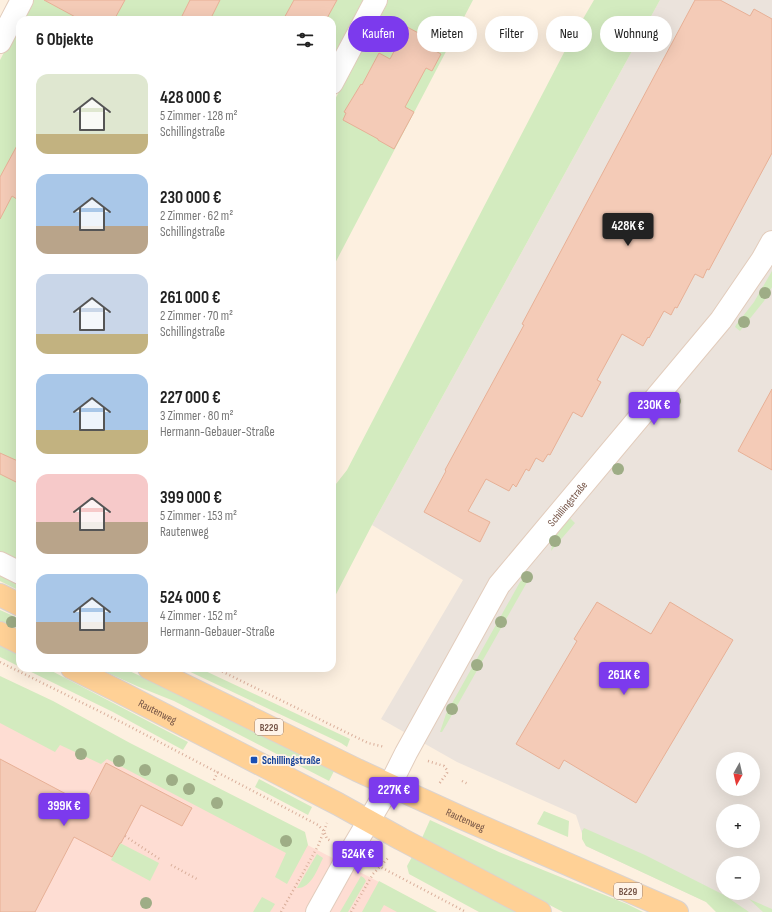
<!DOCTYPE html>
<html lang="de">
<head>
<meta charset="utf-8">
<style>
  :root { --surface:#fff; --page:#f6f6f6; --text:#222; --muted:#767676; --accent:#7c3aed }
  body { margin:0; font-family:"Sofia Sans Condensed",sans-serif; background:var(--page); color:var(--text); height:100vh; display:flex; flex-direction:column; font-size:15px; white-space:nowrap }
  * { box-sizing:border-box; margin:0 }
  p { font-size:13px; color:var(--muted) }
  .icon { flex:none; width:22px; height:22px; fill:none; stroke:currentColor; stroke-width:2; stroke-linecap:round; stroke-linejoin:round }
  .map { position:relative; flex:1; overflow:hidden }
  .drawer { position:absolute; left:16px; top:16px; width:320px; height:656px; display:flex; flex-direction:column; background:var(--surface); border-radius:12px; box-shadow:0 4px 16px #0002 }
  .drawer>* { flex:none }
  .banner { position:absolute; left:348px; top:16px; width:364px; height:36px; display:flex; gap:8px }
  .needle { width:26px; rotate:188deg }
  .tools { position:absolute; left:716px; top:752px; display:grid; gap:8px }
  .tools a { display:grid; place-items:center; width:44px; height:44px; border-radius:50%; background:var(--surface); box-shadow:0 4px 16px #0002; font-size:20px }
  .price { position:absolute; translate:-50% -34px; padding:0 9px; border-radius:4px; background:var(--accent); color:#fff; font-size:13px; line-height:26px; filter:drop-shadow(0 1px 2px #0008) }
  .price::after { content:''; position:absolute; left:50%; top:24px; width:12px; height:9px; margin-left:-6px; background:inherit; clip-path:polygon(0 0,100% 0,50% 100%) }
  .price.on { background:#222; color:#fff }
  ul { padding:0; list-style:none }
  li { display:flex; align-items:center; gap:12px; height:100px; padding:0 20px }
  li span { display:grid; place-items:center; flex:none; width:112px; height:80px; border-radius:12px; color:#555 }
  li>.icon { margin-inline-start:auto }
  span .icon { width:48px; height:48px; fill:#fffc; stroke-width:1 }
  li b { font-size:17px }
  h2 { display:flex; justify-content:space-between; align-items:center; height:48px; padding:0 20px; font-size:17px }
  .pill { padding:0 14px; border-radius:18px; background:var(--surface); box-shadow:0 4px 16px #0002; font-size:14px; line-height:36px }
  .pill.on { background:var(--accent); color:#fff }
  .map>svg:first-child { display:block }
  .commercial { fill:#feddd3 }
  .industrial { fill:#ebe3dc; fill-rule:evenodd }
  .green { fill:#d3ebbf }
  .building { fill:#f4cbb7; stroke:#e7b096 }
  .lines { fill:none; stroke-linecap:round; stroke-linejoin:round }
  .minor-casing { stroke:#e2ccbc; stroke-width:24 }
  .tertiary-casing { stroke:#e2ccbc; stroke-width:24 }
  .primary-casing { stroke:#dbd3cf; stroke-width:24 }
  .path { stroke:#d9ae9a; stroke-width:2.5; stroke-dasharray:1 3; stroke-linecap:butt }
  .minor { stroke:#fff; stroke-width:22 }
  .tertiary { stroke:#fff; stroke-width:22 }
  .primary { stroke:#ffd196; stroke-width:22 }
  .tree { fill:#9ead86 }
  .transit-dot { fill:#1a4fb4; stroke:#fff4e8; stroke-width:1.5 }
  .labels { text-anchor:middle; stroke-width:3.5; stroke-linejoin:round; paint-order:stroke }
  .shield { fill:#fff4e8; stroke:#9e8477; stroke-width:1 }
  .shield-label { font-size:10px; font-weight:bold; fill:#755446 }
  .street-label { font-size:11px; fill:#755446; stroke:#fff4e8 }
  .transit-label { font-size:11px; font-weight:bold; fill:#164399; stroke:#fff4e8; text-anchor:start }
</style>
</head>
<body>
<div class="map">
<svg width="772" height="912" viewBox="0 0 772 912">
  <rect width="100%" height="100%" fill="#fdf0e0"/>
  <!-- commercial -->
  <path class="commercial" d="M0 702 292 837 437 912H0Z"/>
  <!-- industrial -->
  <path class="industrial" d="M660 0H772V912H728L586 846 576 815 457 762 381 719 463 580 372 525ZM723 759H753V789H723ZM723 811H753V841H723ZM723 863H753V893H723Z"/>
  <!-- green -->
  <path class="green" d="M32 0H364L332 60V20H21Z
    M388 0H473L332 269V105Z
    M594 0H660L372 525 332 602V489L347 470 570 41Z
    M20 22V217L17 223 20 224V561L0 551V60Z
    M772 271V287L764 301 740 331 735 327 736 325 754 302Z
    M570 518 575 523 551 551 553 539 556 534Z
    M0 575 20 584V591L0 581Z
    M528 577H530L445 727 442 732H440L446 714 520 582 523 579Z
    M0 610 20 619V632L0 623Z
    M0 646 20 655V667L0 657Z
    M23 668H46L188 742 183 750 113 712Z
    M97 668H123L336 767 329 781 174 701 139 687Z
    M182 668H199L350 739 347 747 341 743Z
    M0 676 53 701 130 743 305 832 308 845 287 884 275 877 286 853 107 759 101 764 60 745 55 752 0 723Z
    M259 779 312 807 308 815 255 787Z
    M544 811 569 821 568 837 537 824Z
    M430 820 499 852 627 904 643 912H563L422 838Z
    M584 828 645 855 724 895 749 912H716L706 902 586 846 582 839V831Z
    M120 843 159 863 150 881 111 860Z
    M317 854 323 858C318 868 311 889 297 888Z
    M412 857 516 912H479L409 874 407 866Z
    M361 876 364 878 366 881 348 912H340Z
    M379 881 437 912H397L384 905 380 912H362Z
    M262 897 275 904 270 912H253Z
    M749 899 772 909V912H763Z"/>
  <!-- building -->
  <path class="building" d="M44 0H125L114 20H81Z
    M190 0H220L210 20H180Z
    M294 0H337L326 20H283Z
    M695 0H720L750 16 754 9 772 19V153L709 270 707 269 703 278 695 274 677 308 675 307 671 315 664 311 649 338 648 337 643 346 622 334 597 380 601 382 582 417 573 412 550 455 548 454 543 462 536 458 529 471 526 469 516 487 513 484 509 491 486 479 468 511 490 522 480 542 424 512 446 471 445 470 524 325 522 324Z
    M407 27 430 39 426 46 441 54 432 71 426 68 405 107 414 112 394 149 378 140V139L343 120 346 113 344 112 361 84 362 85 379 53 390 59Z
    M20 140V201L12 196 0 219V177Z
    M772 389V470L738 451Z
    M0 453 20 462V484L0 474Z
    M597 602 651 634 670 602 733 640 636 803 564 760 559 769 516 744 577 641 574 639Z
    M0 759 85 804 106 763 192 808 182 826 141 805 121 843H120L112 857 74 837 35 912H0Z"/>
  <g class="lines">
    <defs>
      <g id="minor">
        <path d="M0 42 22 0"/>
        <path d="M332 83 376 0"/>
        <path d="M0 563 20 573"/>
        <path id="s1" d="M390 785 406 753 499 585 721 320 762 260 772 242"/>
      </g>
      <path id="tertiary" d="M317 912 351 851 390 785"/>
      <g id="primary">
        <path d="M0 595 20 605"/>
        <path d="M0 633 20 643"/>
        <path id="s2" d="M72 668 116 690 338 804 401 839 540 912"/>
        <path id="s3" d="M149 668 357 770 462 818 677 912"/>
      </g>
    </defs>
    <!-- minor casing -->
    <use href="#minor" class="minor-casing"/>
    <!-- tertiary casing -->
    <use href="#tertiary" class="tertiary-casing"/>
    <!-- primary casing -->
    <use href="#primary" class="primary-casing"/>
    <!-- path -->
    <path class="path" d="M0 662 123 723 318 825 324 831 327 839 331 841
      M215 668 368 743 385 747
      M428 761 444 766 447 770V773L439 784
      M214 780 219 769
      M462 781 468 784
      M125 836 161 860
      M371 862 466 912
      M171 865 197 879
      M281 912 318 846 327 823
      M351 912 373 874 389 857"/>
    <!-- minor -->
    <use href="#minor" class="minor"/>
    <!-- tertiary -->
    <use href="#tertiary" class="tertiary"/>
    <!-- primary -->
    <use href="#primary" class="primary"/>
  </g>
  <!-- trees -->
  <g class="tree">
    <circle cx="765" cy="293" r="6"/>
    <circle cx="744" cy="322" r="6"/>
    <circle cx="675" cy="401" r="6"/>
    <circle cx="618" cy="469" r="6"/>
    <circle cx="555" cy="541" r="6"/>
    <circle cx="527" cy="577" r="6"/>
    <circle cx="12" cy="622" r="6"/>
    <circle cx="501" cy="622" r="6"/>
    <circle cx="477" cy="665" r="6"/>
    <circle cx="452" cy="709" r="6"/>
    <circle cx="81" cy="754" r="6"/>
    <circle cx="119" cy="761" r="6"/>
    <circle cx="145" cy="770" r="6"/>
    <circle cx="172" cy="780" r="6"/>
    <circle cx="189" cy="789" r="6"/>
    <circle cx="217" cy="803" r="6"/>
    <circle cx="286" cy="841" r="6"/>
    <circle cx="146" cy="903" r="6"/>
  </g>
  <!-- markers -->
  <rect class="transit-dot" x="250" y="756" width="8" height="8" rx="2"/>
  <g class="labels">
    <!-- shield labels -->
    <g class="shield">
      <rect x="255" y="719" width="28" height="16" rx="3"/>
      <rect x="614" y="883" width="28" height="16" rx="3"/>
    </g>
    <g class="shield-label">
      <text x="269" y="731">B229</text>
      <text x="628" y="895">B229</text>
    </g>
    <!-- street labels -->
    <g class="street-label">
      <text dy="4" stroke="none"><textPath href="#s1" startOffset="334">Schillingstraße</textPath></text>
      <text dy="4" stroke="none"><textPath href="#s2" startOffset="96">Rautenweg</textPath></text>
      <text dy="4" stroke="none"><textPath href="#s3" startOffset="351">Rautenweg</textPath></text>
    </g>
    <!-- transit labels -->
    <g class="transit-label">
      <text x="262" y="764">Schillingstraße</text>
    </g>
  </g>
</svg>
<div class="tools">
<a><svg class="needle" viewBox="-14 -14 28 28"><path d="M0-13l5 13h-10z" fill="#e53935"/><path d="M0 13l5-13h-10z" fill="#767676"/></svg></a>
<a>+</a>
<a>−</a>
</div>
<b class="price on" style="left:628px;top:247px">428K €</b>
<b class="price" style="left:654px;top:426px">230K €</b>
<b class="price" style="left:624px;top:696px">261K €</b>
<b class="price" style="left:394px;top:811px">227K €</b>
<b class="price" style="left:64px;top:827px">399K €</b>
<b class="price" style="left:358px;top:875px">524K €</b>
<div class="banner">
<a class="pill on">Kaufen</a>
<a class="pill">Mieten</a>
<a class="pill">Filter</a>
<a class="pill">Neu</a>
<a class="pill">Wohnung</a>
</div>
<section class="drawer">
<h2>6 Objekte<svg class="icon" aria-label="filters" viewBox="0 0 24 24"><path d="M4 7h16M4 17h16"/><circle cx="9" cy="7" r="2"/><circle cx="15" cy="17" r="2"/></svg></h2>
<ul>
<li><span style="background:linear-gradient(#dfe7d0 75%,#c2b280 0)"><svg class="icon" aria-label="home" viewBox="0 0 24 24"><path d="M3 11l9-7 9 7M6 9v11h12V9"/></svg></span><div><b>428 000 €</b><p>5 Zimmer · 128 m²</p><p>Schillingstraße</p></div></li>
<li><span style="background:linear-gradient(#a9c7e8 65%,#b9a48a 0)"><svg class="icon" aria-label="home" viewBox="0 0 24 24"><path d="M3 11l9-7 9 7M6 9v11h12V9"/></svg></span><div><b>230 000 €</b><p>2 Zimmer · 62 m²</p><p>Schillingstraße</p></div></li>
<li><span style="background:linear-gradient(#c9d6e8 75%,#c2b280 0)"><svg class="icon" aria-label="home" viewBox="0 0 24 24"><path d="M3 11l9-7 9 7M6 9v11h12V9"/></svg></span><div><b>261 000 €</b><p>2 Zimmer · 70 m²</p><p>Schillingstraße</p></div></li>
<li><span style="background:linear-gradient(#a9c7e8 70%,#c2b280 0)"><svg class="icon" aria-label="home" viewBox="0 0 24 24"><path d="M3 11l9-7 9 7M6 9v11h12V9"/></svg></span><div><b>227 000 €</b><p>3 Zimmer · 80 m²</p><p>Hermann-Gebauer-Straße</p></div></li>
<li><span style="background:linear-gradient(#f6c9c9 60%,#b9a48a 0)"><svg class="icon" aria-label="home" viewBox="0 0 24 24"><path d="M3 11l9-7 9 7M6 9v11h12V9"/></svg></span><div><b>399 000 €</b><p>5 Zimmer · 153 m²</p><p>Rautenweg</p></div></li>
<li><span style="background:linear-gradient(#a9c7e8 60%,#b9a48a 0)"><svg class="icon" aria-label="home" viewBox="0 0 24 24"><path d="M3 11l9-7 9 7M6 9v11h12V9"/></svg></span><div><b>524 000 €</b><p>4 Zimmer · 152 m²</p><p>Hermann-Gebauer-Straße</p></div></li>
</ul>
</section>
</div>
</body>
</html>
